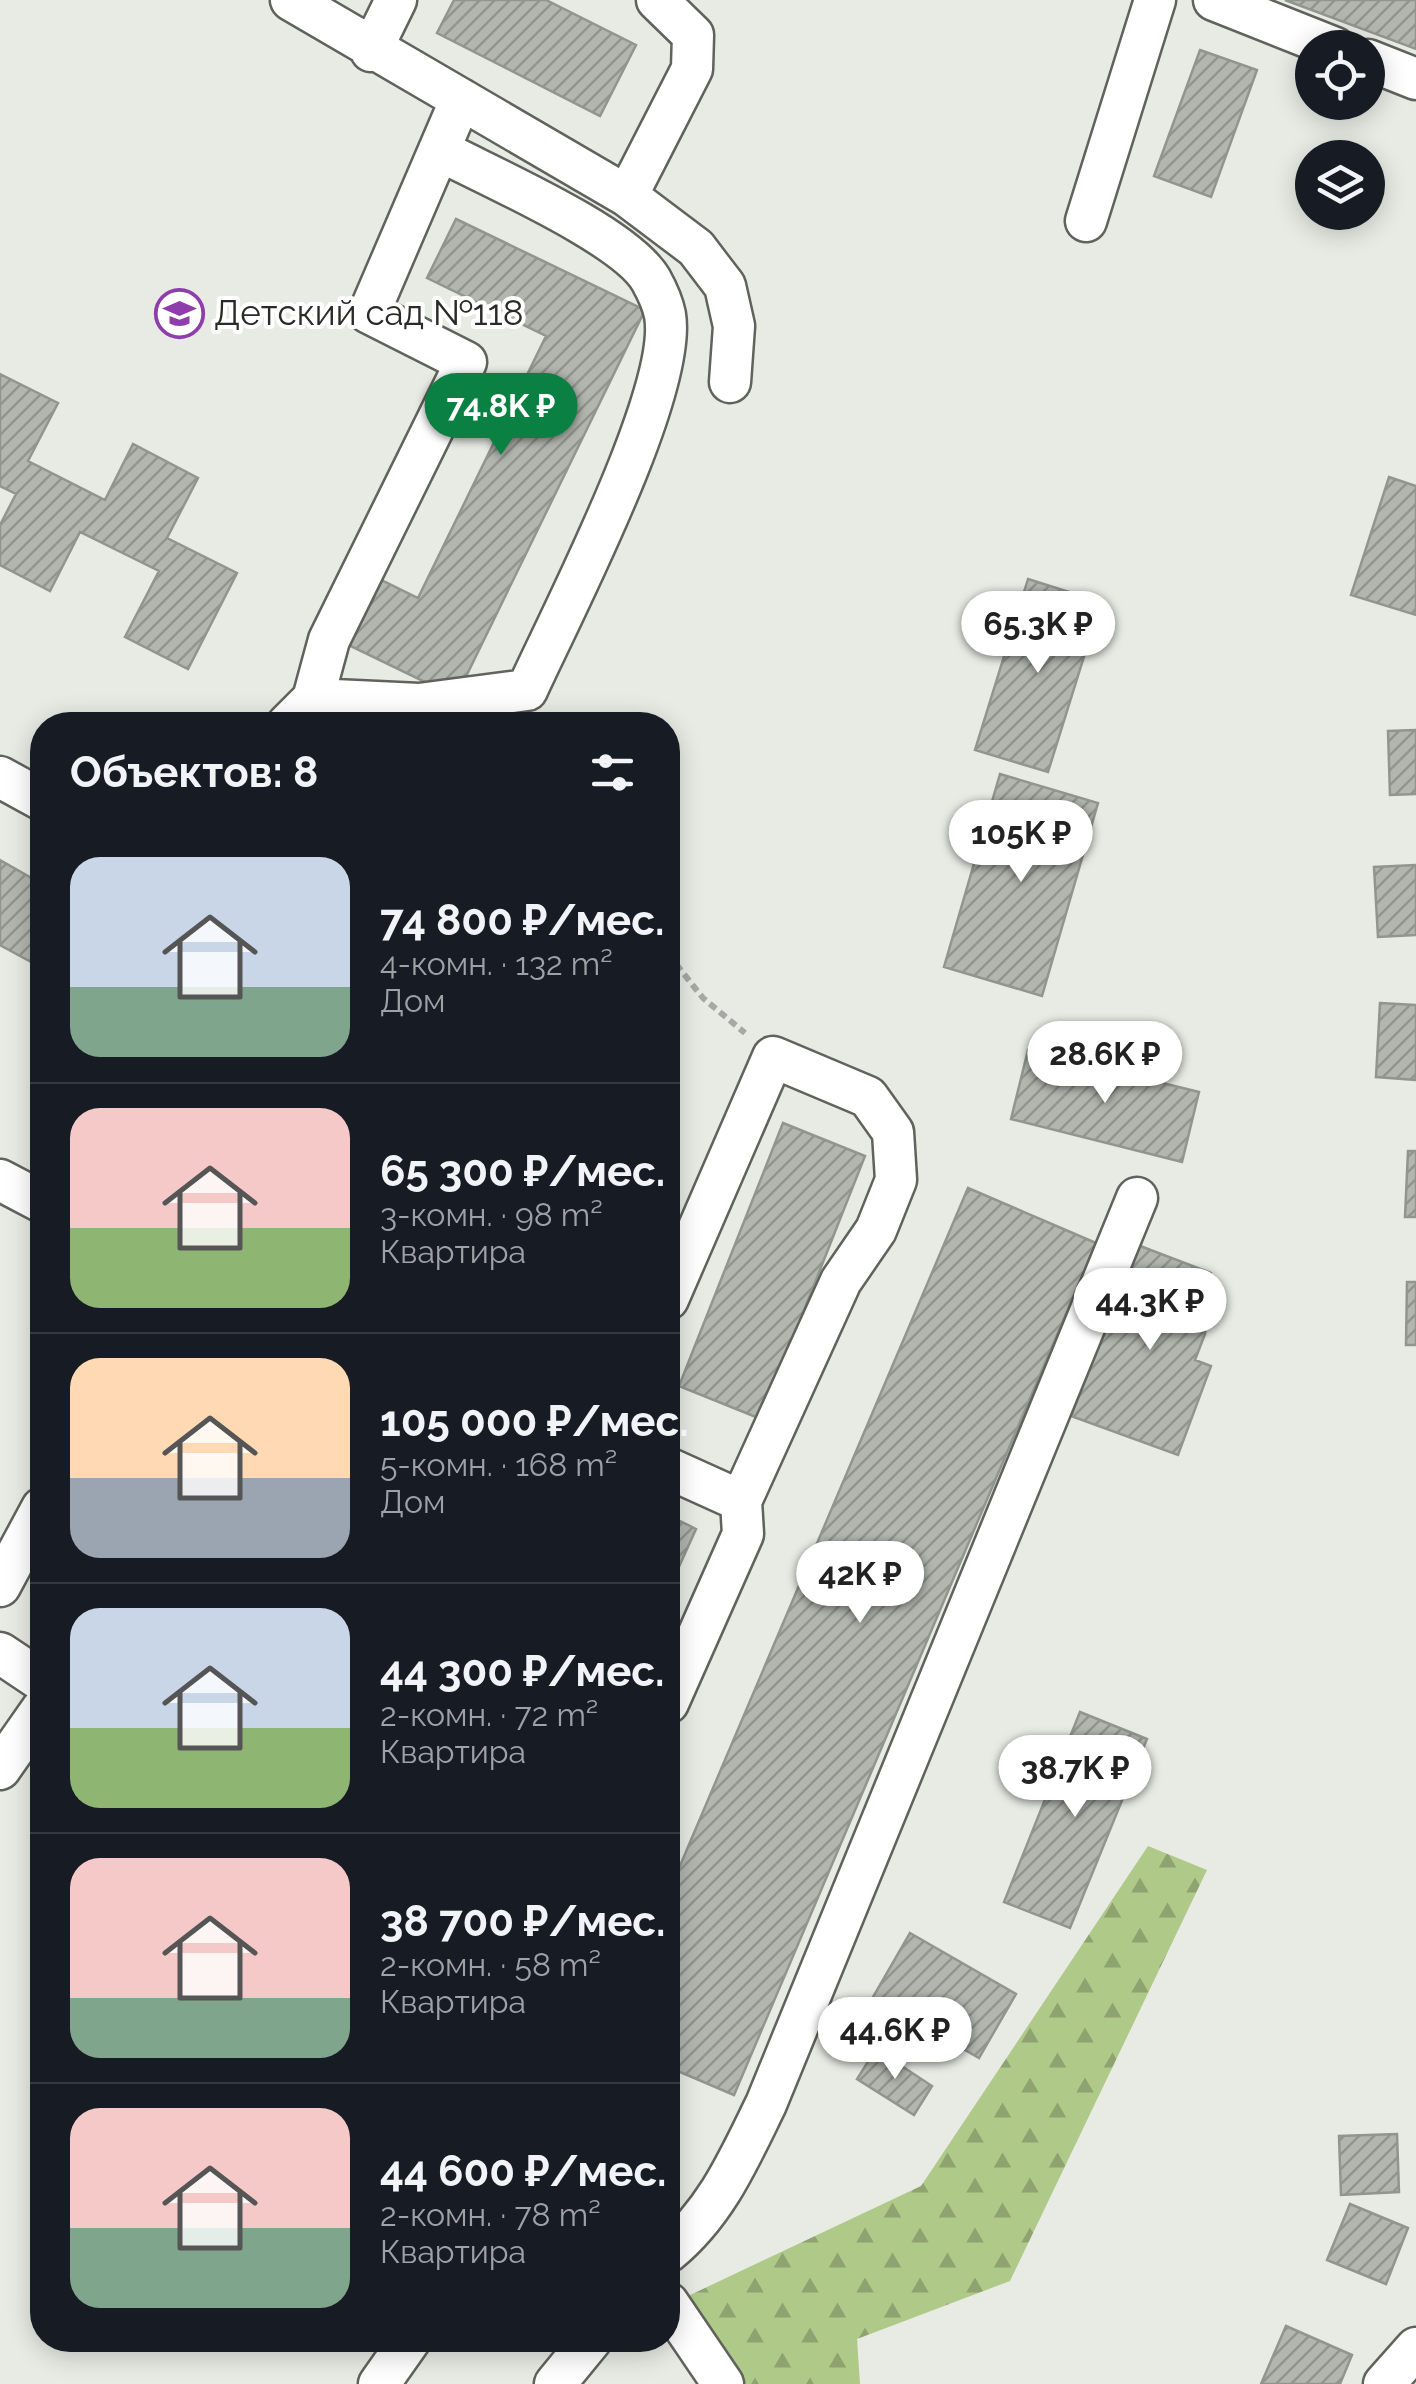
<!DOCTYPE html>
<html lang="ru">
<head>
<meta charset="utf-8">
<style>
  :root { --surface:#171b24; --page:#20242c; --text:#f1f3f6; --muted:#9ea1a6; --line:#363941; --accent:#0b8043 }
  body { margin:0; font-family:Raleway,sans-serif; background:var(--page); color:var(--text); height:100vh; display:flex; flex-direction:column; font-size:38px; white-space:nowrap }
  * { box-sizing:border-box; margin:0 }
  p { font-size:32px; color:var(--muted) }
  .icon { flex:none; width:55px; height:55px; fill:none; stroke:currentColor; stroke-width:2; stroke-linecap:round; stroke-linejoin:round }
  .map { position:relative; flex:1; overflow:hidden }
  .sheet { position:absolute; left:30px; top:712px; width:650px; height:1640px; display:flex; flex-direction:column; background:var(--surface); border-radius:40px; box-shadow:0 5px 25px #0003 }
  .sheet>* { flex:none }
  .controls { position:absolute; left:1295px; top:30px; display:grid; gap:20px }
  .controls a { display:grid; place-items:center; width:90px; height:90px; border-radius:50%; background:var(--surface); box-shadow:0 5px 25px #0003; font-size:50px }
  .price { position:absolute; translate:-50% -85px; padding:0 22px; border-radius:35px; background:#fff; color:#222; font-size:32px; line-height:65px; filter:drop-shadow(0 2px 5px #0008) }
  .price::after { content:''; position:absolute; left:50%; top:60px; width:30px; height:22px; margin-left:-15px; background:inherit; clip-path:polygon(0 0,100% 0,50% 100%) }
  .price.active { background:var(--accent); color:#fff }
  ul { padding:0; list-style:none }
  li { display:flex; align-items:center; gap:30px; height:250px; padding:0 40px }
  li+li { border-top:2px solid var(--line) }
  li span { display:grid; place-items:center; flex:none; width:280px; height:200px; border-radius:30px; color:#555 }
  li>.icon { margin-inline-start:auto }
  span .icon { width:120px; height:120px; fill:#fffc; stroke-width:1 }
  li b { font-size:42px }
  h2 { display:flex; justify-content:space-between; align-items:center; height:120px; padding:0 40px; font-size:42px }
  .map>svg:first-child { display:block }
  .forest { fill:url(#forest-firs) }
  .building { fill:url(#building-hatch); stroke:#92958e; stroke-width:2.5 }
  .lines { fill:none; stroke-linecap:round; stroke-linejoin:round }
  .minor-casing { stroke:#60635c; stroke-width:45 }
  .path { stroke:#a6a9a3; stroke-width:6; stroke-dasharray:8 5; stroke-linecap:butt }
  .minor { stroke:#fff; stroke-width:40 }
  .labels { text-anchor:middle; stroke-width:8; stroke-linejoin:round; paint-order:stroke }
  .poi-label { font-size:35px; fill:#2a2b28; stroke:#fff; text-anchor:start }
</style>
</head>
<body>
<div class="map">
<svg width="1416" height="2384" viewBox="0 0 1416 2384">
  <defs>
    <pattern id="forest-firs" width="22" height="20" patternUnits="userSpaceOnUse" patternTransform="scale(2.5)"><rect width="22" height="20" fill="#aec988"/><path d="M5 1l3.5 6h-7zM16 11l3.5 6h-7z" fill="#8ea36f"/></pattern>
    <pattern id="building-hatch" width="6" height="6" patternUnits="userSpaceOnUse" patternTransform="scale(2.5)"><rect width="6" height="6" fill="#b3b6af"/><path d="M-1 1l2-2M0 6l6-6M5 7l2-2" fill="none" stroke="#92948e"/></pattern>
  </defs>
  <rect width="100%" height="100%" fill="#e8ebe4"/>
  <!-- forest -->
  <path class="forest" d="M1148 1846 1207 1870 1010 2281 857 2339 860 2384H714L688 2296 921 2186Z"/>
  <!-- building -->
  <path class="building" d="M454 0H546L636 45 600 116 437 33Z
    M1285 0H1416V49Z
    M1200 50 1257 70 1211 197 1154 176Z
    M456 219 645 310 456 697 338 640 371 575 418 598 546 336 427 278Z
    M0 374 58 403 28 461 105 500 133 444 198 478 167 538 237 573 188 669 125 637 159 571 80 532 50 591 0 565V525L16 494 0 486Z
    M1389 477 1416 486V615L1351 595Z
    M1028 579 1101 602 1048 772 975 750Z
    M1416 730V794L1390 795 1388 731Z
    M1000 774 1098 803 1042 996 944 967Z
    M0 860 42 884V968L0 945Z
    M1416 865V935L1378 937 1374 867Z
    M1380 1003 1416 1005V1080L1376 1077Z
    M1028 1050 1199 1092 1182 1162 1011 1119Z
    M783 1123 865 1156 761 1419 679 1386Z
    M1408 1151H1416V1217H1405Z
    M968 1188 1096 1243 734 2095 668 2067V1894Z
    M1135 1244 1211 1273 1205 1334 1195 1360 1211 1366 1178 1455 1071 1416Z
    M1407 1282H1416V1345H1406Z
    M668 1515 696 1529 668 1591Z
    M1080 1712 1147 1739 1070 1928 1004 1902Z
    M910 1933 1016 1994 979 2058 873 1997Z
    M876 2049 932 2086 914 2115 857 2079Z
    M1397 2134 1399 2192 1341 2195 1339 2136Z
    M1350 2204 1408 2228 1386 2284 1327 2260Z
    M1286 2326 1352 2355 1340 2384H1261Z"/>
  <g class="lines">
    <defs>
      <path id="minor" d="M291 0 627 196 696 248 725 286 734 326 730 382
        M1214 0 1335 48
        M371 51 396 0
        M1368 60 1416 79
        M627 196 692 69 693 35 657 0
        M1086 221 1155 0
        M313 699 419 704 527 690C562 613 678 391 665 315 663 305 656 289 651 280 625 235 488 176 439 150
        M287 725 313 699 329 640 466 362 369 313 461 99
        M0 777 42 800
        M0 1180 42 1202
        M668 1299 773 1057 868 1097 893 1132 896 1180 876 1230 841 1281 741 1501
        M668 1468 741 1501 743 1534 668 1703
        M0 1586 42 1508
        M0 1653 42 1681
        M0 1769 42 1709
        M668 2252C716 2213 739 2159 766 2104L1137 1198
        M668 2303 723 2384
        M379 2384 410 2340
        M555 2384 591 2340
        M1384 2384 1416 2348"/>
    </defs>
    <!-- minor casing -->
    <use href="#minor" class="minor-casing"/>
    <!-- path -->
    <path class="path" d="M668 954 703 998 745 1033"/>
    <!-- minor -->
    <use href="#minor" class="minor"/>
  </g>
  <!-- icons -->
  <defs>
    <symbol id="school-ring" viewBox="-11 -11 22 22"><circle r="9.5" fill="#fff" stroke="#8f3dac" stroke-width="1.5"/><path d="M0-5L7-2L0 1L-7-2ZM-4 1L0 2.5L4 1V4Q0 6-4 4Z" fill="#8f3dac"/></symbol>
  </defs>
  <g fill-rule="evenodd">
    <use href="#school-ring" x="152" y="286" width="55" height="55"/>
  </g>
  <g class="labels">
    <!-- poi labels -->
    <g class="poi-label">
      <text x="214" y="325">Детский сад №118</text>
    </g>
  </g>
</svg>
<div class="controls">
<a><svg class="icon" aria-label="locate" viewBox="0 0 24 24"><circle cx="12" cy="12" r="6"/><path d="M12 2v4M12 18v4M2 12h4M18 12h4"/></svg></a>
<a><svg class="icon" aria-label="layers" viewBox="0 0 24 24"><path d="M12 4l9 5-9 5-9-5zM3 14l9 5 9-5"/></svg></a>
</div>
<b class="price active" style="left:501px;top:458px">74.8K ₽</b>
<b class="price" style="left:1038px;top:676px">65.3K ₽</b>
<b class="price" style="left:1021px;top:885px">105K ₽</b>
<b class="price" style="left:1105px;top:1106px">28.6K ₽</b>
<b class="price" style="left:1150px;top:1353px">44.3K ₽</b>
<b class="price" style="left:860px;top:1626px">42K ₽</b>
<b class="price" style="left:1075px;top:1820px">38.7K ₽</b>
<b class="price" style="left:895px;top:2082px">44.6K ₽</b>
<section class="sheet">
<h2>Объектов: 8<svg class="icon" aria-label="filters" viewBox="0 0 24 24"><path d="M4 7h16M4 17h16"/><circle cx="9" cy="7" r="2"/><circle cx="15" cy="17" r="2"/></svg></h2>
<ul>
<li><span style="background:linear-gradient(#c9d6e8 65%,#7fa58c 0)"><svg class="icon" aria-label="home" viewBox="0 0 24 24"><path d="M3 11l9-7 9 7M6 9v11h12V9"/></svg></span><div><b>74 800 ₽/мес.</b><p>4-комн. · 132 m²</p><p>Дом</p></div></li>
<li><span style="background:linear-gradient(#f6c9c9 60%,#8fb573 0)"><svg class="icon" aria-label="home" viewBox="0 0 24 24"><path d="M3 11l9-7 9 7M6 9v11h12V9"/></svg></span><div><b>65 300 ₽/мес.</b><p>3-комн. · 98 m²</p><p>Квартира</p></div></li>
<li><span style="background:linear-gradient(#ffd9b3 60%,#9aa5b1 0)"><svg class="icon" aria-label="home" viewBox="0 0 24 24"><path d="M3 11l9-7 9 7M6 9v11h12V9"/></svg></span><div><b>105 000 ₽/мес.</b><p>5-комн. · 168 m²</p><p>Дом</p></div></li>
<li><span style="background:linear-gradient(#c9d6e8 60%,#8fb573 0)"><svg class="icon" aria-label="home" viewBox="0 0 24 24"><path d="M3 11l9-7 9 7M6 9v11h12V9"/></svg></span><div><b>44 300 ₽/мес.</b><p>2-комн. · 72 m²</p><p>Квартира</p></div></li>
<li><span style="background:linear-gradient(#f6c9c9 70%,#7fa58c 0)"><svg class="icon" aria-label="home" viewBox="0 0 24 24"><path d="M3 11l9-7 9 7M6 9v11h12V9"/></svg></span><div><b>38 700 ₽/мес.</b><p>2-комн. · 58 m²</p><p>Квартира</p></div></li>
<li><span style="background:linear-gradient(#f6c9c9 60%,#7fa58c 0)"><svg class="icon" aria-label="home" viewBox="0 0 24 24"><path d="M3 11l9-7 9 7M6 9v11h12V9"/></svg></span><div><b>44 600 ₽/мес.</b><p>2-комн. · 78 m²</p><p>Квартира</p></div></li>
</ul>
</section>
</div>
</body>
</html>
